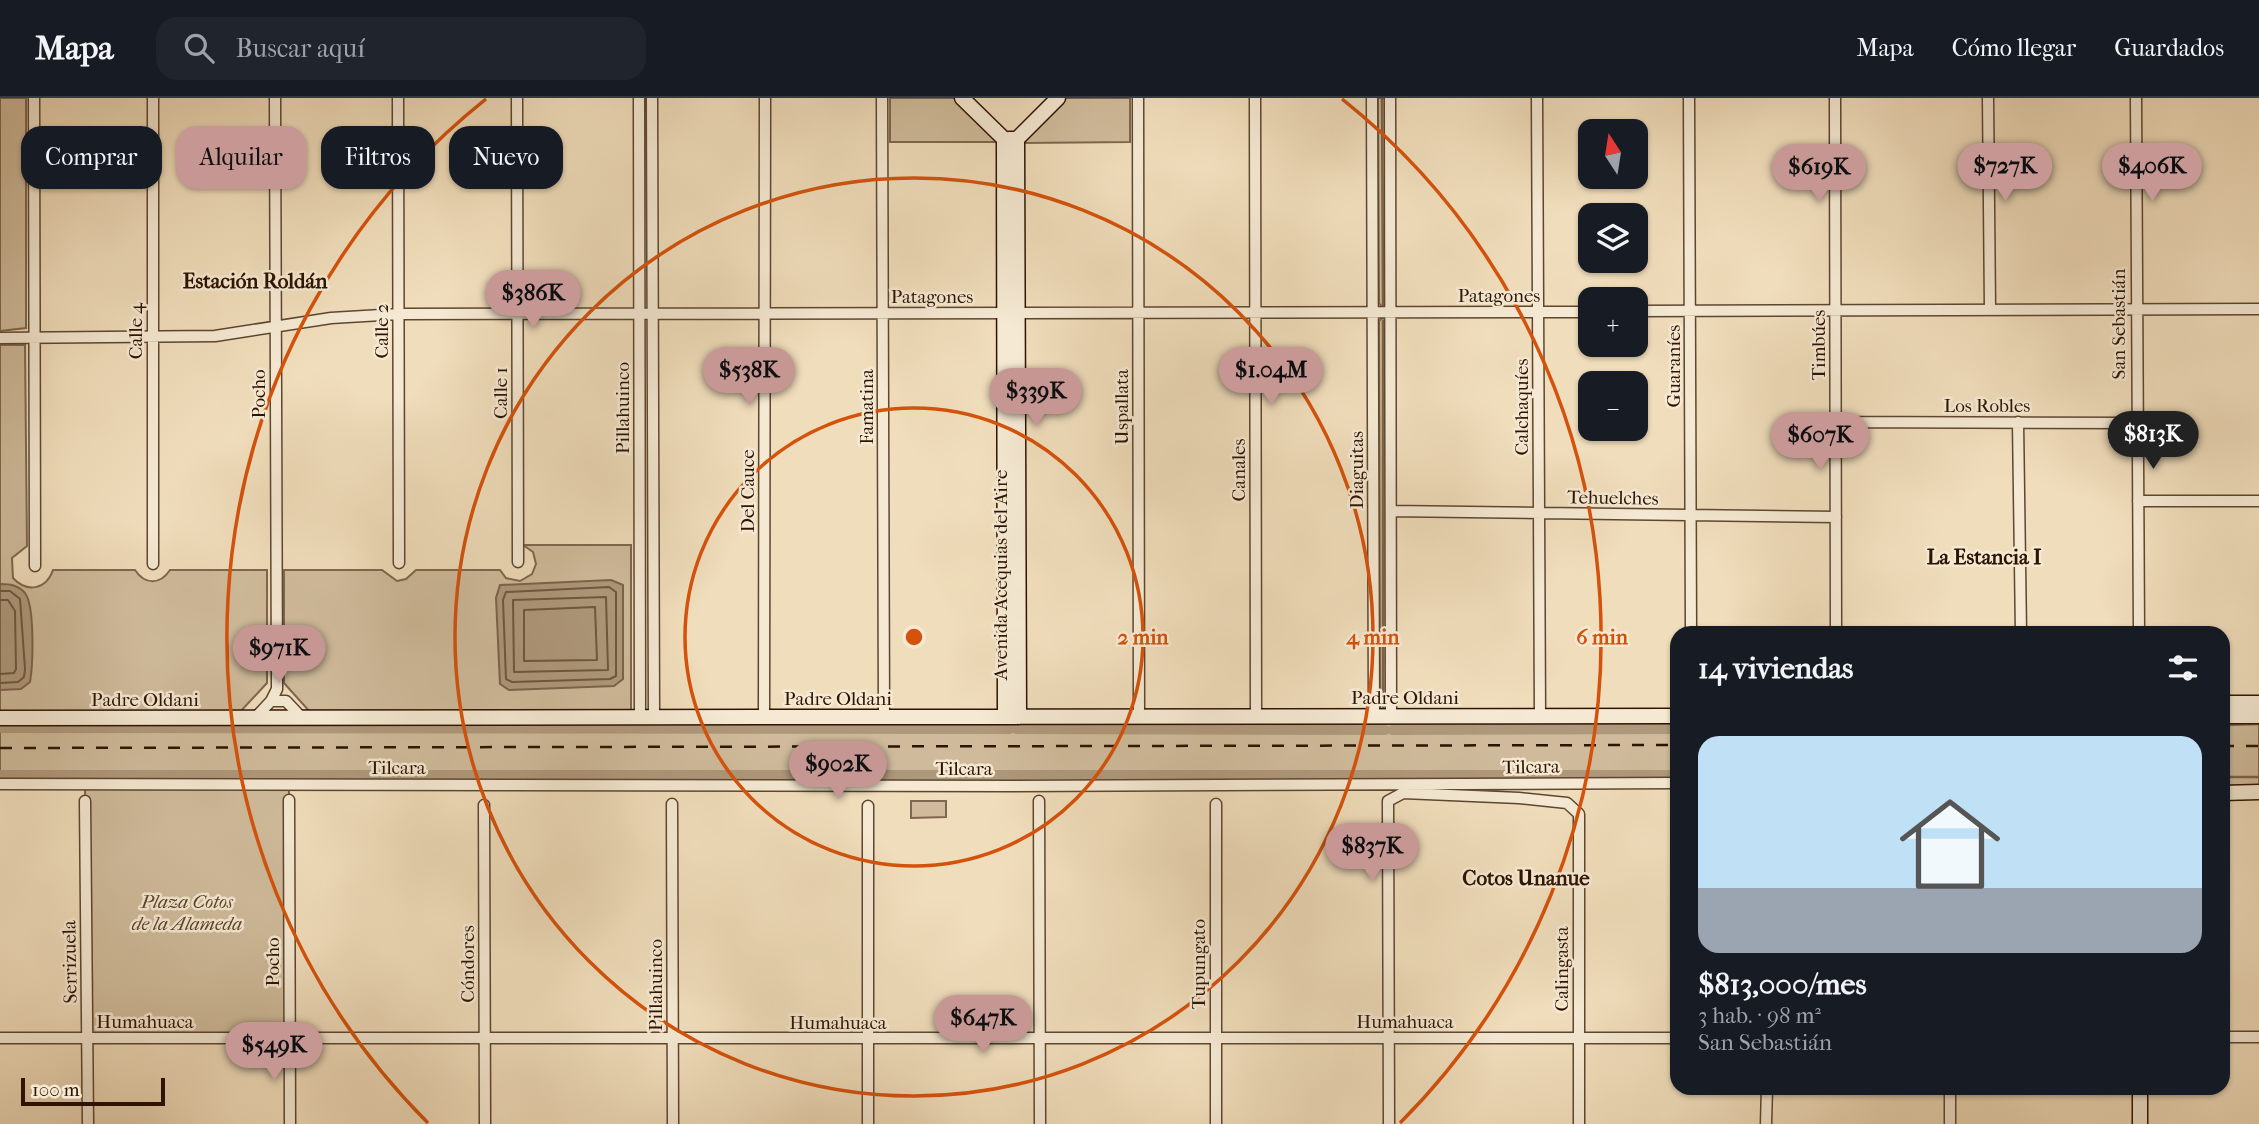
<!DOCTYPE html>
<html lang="es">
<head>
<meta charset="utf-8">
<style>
  :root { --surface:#171b24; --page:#20242c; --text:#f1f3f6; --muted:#9ea1a6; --line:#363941; --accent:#c59692 }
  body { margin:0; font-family:"IM FELL French Canon",serif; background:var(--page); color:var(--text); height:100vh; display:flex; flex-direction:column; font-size:26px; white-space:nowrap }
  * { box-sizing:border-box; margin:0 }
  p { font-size:23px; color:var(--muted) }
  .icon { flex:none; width:38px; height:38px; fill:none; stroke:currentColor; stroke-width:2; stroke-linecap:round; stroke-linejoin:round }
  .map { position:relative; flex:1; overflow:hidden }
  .side { position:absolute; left:1670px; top:528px; width:560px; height:469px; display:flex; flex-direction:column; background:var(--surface); border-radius:21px; box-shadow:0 2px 5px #0004 }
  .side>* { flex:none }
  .top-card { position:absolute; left:21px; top:28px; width:665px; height:63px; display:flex; gap:14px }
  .needle { width:46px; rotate:348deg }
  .fabs { position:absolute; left:1578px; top:21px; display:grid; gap:14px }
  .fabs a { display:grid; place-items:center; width:70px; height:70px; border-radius:14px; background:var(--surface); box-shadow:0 2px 5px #0004; font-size:35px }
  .scale { position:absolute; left:21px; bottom:18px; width:144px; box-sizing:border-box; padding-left:7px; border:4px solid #2e1300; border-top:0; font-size:19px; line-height:24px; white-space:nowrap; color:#2e1300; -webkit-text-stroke:5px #f5e9d3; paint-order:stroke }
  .price { position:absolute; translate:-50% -60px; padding:0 16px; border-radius:24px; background:var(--accent); color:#111; font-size:23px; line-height:46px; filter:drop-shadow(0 2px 4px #0008) }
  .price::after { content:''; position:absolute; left:50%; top:42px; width:21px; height:16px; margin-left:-10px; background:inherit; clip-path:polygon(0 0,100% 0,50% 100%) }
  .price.on { background:#222; color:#fff }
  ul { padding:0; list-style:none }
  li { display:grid; align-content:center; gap:14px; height:371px; padding:0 28px }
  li+li { border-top:2px solid var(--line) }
  li span { display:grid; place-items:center; height:217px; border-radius:21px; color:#555 }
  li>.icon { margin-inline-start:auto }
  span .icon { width:126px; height:126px; fill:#fffc; stroke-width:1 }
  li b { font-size:30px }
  h2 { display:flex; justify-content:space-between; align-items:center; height:84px; padding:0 28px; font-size:30px }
  .pill { padding:0 24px; border-radius:21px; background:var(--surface); box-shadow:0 2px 5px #0004; font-size:24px; line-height:63px }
  .pill.on { background:var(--accent); color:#111 }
  header { display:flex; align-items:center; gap:42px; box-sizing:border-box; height:98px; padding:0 35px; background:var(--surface); border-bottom:2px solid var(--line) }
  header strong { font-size:33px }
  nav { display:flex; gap:38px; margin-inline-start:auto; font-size:24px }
  .search { width:490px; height:63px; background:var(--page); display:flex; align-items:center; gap:18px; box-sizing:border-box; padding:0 24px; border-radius:21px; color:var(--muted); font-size:26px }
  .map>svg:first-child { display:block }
  .green { fill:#cfbb9b; stroke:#7e674e; stroke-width:2 }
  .water { fill:#ae987b; stroke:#7b634a; stroke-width:2 }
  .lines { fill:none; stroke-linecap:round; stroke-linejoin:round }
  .shore { stroke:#6e563e; stroke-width:2 }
  .stream { stroke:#7b634a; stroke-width:2.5 }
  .canal { stroke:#ae987b; stroke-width:10 }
  .street-casing { stroke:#5e462f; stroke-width:13 }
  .secondary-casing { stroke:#2e1300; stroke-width:17 }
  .street { stroke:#f5e9d3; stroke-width:10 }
  .secondary { stroke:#f5e9d3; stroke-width:14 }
  .rail { stroke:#2e1300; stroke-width:2.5; stroke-dasharray:12 12; stroke-linecap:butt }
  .ring { fill:none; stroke:#d5520b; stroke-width:3.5 }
  .labels { text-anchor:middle; stroke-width:5; stroke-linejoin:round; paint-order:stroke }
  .street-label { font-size:19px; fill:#2e1300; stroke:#f5e9d3 }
  .park-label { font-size:19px; font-style:italic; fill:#5e452e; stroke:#f5e9d3 }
  .neighbourhood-label { font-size:21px; font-weight:bold; fill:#2e1300; stroke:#f5e9d3 }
  .centre { fill:#d5520b; stroke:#f5e9d3; stroke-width:3.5 }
  .ring-label { font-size:21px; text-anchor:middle; font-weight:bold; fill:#d5520b; stroke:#f5e9d3; stroke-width:5; stroke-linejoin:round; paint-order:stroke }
</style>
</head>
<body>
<header>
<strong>Mapa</strong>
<div class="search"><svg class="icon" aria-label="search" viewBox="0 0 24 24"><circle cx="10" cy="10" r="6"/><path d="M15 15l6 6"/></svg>Buscar aquí</div>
<nav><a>Mapa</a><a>Cómo llegar</a><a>Guardados</a></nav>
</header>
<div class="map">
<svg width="2259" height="1026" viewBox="0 0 2259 1026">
  <rect width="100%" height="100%" fill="#f0ddbb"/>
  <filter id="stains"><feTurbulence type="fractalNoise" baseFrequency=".00286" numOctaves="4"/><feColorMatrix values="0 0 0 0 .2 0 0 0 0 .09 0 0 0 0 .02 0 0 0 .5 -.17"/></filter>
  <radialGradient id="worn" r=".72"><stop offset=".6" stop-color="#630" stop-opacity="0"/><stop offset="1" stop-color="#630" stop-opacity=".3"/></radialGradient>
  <!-- green -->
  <path class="green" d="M0 0H26V230L0 233Z
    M890 0H957L1000 44H890Z
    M1065 0H1130V44L1023 45Z
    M1378 0H1388L1383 210 1379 205Z
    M1382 220 1386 221V612H1380L1379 223Z
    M0 247H25L27 448 12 460 13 480C27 495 46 492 53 472H135C145 487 160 487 170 472H267V585L240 614H0Z
    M523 447H631V614H310L284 585V472H382L397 483 406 481 416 472H500L506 480 520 483 532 476 536 466 533 454Z
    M1676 618V685L289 687 290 942 87 940 85 686H0V620Z
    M2222 618H2259V694L2223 695Z
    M911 703H946V719L911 720Z"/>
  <!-- water -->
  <path class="water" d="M611 482 623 487V581L614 588 509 592 500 586 496 500 500 487Z
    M0 486C10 486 18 487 25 495 35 508 33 567 30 584L21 591 0 592Z"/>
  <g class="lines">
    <!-- shore -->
    <path class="shore" d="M609 489 616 494V578L610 581 512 584 506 581 503 502 506 494Z
      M0 493H10L20 501 25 571 24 579 18 584 0 585
      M606 499 608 572 514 574 513 502Z
      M0 502H8L15 513 16 571 14 575 0 576
      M595 509 597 562 524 563V512Z"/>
    <!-- stream -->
    <path class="stream" d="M1382 0 1383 206
      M1383 223V609
      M2222 627 2259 626
      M2222 679H2259"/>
    <!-- canal -->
    <path class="canal" d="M0 630 1010 631
      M1016 631 1385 632
      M1392 632 1676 631
      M0 677H1676"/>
    <defs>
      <path id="street" d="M34 0 35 468
        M153 0V466
        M398 0 399 465
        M517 0 518 464
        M639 0 640 619
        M652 0 654 619
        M882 0 884 619
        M1138 0 1139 619
        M1255 0 1256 619
        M1372 0 1374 619
        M1390 0 1391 618
        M1537 0 1540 618
        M1689 0 1691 536
        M1835 0 1836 536
        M1988 0 1990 211
        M2136 0 2139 536
        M1636 213 2259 211
        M0 240 215 238 331 220 398 216 1591 214
        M1836 324 2137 325
        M2018 324 2021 536
        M2138 403H2259
        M1391 413 1836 419
        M271 603 277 591 275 0
        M764 619 765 0
        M255 620 271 603H286L302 620
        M0 686 1013 688 1676 685
        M289 702 290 1026
        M85 703 88 1026
        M1039 703 1040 1026
        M672 706 673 1026
        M484 707 485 1026
        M2222 939H2259
        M0 940H1676
        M1950 990V1026
        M868 1026V708
        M1216 1026V706
        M1389 1026 1388 703 1403 695 1519 700 1567 705 1579 716V1026
        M1766 1026 1767 990"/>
      <path id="secondary" d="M962 0 1004 41 1005 619
        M1009 41H1017L1058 0
        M1017 41 1019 619
        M2222 605H2259
        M2222 618H2259
        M0 620 1676 618
        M2222 695 2259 694
        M2140 1026V990"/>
    </defs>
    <!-- street casing -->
    <use href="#street" class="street-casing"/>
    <!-- secondary casing -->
    <use href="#secondary" class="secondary-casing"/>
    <!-- street -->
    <use href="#street" class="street"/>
    <!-- secondary -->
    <use href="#secondary" class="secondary"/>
    <!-- rail -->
    <path class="rail" d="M2222 648H2259
      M0 650 1676 647"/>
  </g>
  <!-- distance rings -->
  <g class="ring">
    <circle cx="914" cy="539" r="229"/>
    <circle cx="914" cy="539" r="459"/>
    <path d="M428 1025A688 688 0 0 1 486 1M1342 1A688 688 0 0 1 1400 1025"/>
  </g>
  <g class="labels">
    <!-- street labels -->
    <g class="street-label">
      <text x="1499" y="204">Patagones</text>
      <text x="932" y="205">Patagones</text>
      <text transform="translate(2118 226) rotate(-90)" y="7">San Sebastián</text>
      <text transform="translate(135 233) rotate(-90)" y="7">Calle 4</text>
      <text transform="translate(381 233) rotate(-90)" y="7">Calle 2</text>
      <text transform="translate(1818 247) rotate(-90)" y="7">Timbúes</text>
      <text transform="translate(1673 268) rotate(-90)" y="7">Guaraníes</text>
      <text transform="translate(500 295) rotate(-90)" y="7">Calle 1</text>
      <text transform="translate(258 296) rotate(-90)" y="7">Pocho</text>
      <text x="1987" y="314">Los Robles</text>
      <text transform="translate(866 309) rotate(-90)" y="7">Famatina</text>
      <text transform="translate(1121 309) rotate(-90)" y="7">Uspallata</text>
      <text transform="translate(1521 309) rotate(-90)" y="7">Calchaquíes</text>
      <text transform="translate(622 310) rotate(-90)" y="7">Pillahuinco</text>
      <text transform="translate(1238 372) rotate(-90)" y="7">Canales</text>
      <text transform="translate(1356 372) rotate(-90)" y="7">Diaguitas</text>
      <text transform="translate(747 393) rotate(-90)" y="7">Del Cauce</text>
      <text transform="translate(1613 399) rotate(1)" y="7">Tehuelches</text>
      <text transform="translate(1000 477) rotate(-90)" y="7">Avenida Acequias del Aire</text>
      <text x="1405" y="606">Padre Oldani</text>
      <text x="838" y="607">Padre Oldani</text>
      <text x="145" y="608">Padre Oldani</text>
      <text transform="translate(1531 668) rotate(-1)" y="7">Tilcara</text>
      <text x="397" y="676">Tilcara</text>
      <text x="964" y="677">Tilcara</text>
      <text transform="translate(69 864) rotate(-91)" y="7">Serrizuela</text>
      <text transform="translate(272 864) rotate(-90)" y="7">Pocho</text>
      <text transform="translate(467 866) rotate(-90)" y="7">Cóndores</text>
      <text transform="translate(1198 866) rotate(-90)" y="7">Tupungato</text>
      <text transform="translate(1561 871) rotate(-90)" y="7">Calingasta</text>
      <text transform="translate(655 887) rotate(-90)" y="7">Pillahuinco</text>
      <text x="145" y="930">Humahuaca</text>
      <text x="1405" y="930">Humahuaca</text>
      <text x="838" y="931">Humahuaca</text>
    </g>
    <!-- park labels -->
    <g class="park-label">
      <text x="187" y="810">Plaza Cotos<tspan x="187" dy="22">de la Alameda</tspan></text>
    </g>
    <!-- neighbourhood labels -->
    <g class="neighbourhood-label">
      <text x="255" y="190">Estación Roldán</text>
      <text x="1984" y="466">La Estancia I</text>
      <text x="1526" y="787">Cotos Unanue</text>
    </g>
  </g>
  <circle cx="914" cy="539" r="10" class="centre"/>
  <g class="ring-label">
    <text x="1143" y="546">2 min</text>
    <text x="1373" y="546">4 min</text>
    <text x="1602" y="546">6 min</text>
  </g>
  <rect width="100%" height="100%" filter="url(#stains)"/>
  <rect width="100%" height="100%" fill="url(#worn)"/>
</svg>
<div class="fabs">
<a><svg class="needle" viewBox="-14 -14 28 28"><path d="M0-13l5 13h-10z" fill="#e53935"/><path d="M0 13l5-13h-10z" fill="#9ea1a6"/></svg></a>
<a><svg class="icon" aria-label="layers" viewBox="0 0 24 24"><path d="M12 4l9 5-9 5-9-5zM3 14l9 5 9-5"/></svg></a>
<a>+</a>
<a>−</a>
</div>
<div class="scale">100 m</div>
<b class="price" style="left:2005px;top:105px">$727K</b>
<b class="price" style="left:2152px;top:105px">$406K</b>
<b class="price" style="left:1819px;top:106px">$619K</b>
<b class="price" style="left:533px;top:232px">$386K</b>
<b class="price" style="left:749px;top:309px">$538K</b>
<b class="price" style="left:1271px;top:309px">$1.04M</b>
<b class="price" style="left:1036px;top:330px">$339K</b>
<b class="price on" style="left:2153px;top:373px">$813K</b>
<b class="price" style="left:1820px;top:374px">$607K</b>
<b class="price" style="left:279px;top:587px">$971K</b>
<b class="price" style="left:838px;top:703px">$902K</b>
<b class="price" style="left:1372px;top:785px">$837K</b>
<b class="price" style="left:983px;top:957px">$647K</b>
<b class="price" style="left:274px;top:984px">$549K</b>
<div class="top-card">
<a class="pill">Comprar</a>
<a class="pill on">Alquilar</a>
<a class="pill">Filtros</a>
<a class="pill">Nuevo</a>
</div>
<section class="side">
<h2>14 viviendas<svg class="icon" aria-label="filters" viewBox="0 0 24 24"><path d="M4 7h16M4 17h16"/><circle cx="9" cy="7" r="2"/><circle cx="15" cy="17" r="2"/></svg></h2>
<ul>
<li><span style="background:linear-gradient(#bfe0f5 70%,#9aa5b1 0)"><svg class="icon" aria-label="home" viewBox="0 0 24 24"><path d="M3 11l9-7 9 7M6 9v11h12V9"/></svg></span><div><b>$813,000/mes</b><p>3 hab. · 98 m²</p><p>San Sebastián</p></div></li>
</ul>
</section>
</div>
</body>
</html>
